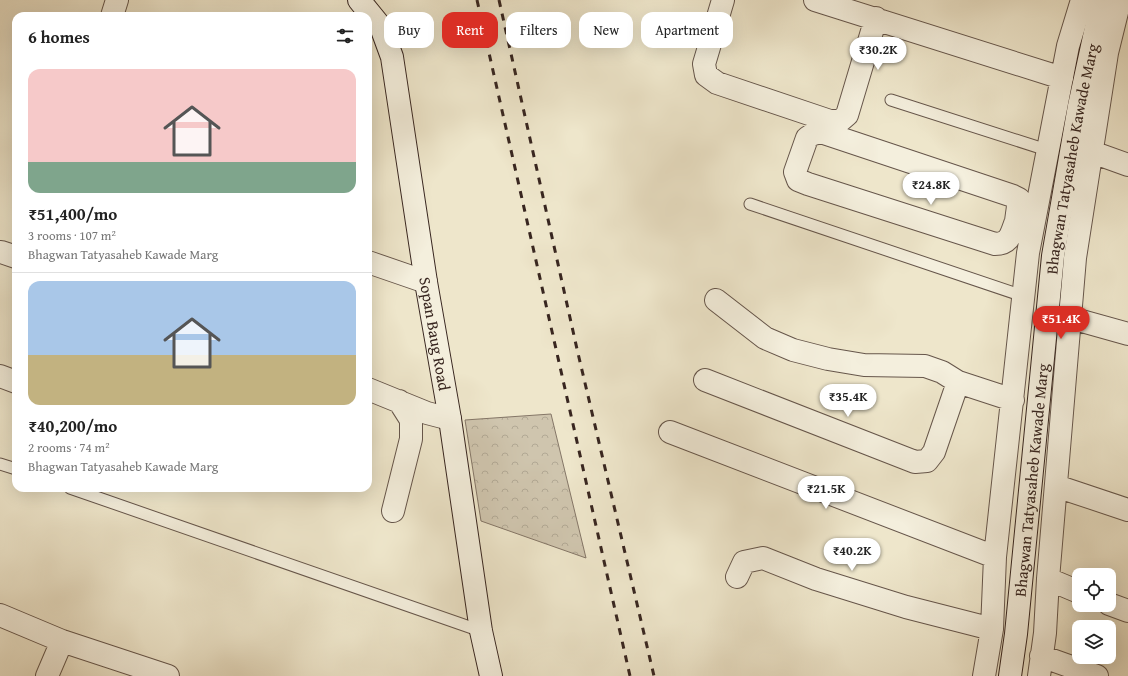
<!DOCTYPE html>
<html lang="en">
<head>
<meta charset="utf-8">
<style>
  :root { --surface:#fff; --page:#f2f2f2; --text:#222; --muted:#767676; --line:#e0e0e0; --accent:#d93025 }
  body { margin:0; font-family:"Gentium Book Plus",serif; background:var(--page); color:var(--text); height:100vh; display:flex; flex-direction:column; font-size:15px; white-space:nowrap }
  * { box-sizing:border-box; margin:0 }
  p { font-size:13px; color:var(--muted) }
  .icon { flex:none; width:22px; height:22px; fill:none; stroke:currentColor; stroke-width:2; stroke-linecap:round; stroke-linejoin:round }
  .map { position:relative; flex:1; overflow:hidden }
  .drawer { position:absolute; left:12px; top:12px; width:360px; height:480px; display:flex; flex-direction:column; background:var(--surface); border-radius:12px; box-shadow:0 4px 16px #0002 }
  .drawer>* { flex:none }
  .top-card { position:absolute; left:384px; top:12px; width:380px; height:36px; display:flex; gap:8px }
  .fabs { position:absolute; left:1072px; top:568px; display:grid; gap:8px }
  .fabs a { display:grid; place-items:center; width:44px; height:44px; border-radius:8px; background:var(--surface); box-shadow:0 4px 16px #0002; font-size:20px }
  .price { position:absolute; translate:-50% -34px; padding:0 9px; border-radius:14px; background:#fff; color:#222; font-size:13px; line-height:26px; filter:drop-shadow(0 1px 2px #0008) }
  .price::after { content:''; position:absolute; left:50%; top:24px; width:12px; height:9px; margin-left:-6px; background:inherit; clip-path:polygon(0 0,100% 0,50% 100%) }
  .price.on { background:var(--accent); color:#fff }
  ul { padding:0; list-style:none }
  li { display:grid; align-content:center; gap:8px; height:212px; padding:0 16px }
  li+li { border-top:1px solid var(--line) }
  li span { display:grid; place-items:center; height:124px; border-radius:12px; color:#555 }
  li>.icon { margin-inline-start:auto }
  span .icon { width:72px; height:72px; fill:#fffc; stroke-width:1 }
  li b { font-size:17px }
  h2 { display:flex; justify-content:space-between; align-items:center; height:48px; padding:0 16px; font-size:17px }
  .tag { padding:0 14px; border-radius:12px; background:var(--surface); box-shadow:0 4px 16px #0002; font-size:14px; line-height:36px }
  .tag.on { background:var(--accent); color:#fff }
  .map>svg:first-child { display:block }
  .park { fill:url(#park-crowns); stroke:#847667 }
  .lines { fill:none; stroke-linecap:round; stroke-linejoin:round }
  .lane-casing { stroke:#66564b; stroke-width:13 }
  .street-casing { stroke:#66564b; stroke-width:24 }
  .secondary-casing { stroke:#382620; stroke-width:24 }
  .lane { stroke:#f4efdd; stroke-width:11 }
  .street { stroke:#f4efdd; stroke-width:22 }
  .secondary { stroke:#f4efdd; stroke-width:22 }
  .rail { stroke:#382620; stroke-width:3; stroke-dasharray:7 7; stroke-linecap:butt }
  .labels { text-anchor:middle; stroke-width:4; stroke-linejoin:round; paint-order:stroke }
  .street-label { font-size:16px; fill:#382620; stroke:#f4efdd }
</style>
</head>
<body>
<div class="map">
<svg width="1128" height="676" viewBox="0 0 1128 676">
  <defs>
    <pattern id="park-crowns" width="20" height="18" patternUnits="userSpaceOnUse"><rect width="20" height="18" fill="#cfc5ae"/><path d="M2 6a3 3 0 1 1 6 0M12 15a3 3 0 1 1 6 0" fill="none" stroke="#b2a995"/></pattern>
  </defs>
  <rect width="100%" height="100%" fill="#eee6cb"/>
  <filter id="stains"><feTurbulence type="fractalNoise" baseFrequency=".005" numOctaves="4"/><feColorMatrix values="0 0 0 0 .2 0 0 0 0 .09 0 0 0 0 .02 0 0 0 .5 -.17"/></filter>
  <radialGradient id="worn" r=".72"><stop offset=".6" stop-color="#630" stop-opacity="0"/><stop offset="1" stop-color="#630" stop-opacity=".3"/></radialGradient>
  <!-- park -->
  <path class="park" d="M551 414 586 558 481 521 465 420Z"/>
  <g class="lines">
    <defs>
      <path id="lane" d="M891 100 1047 150
        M750 204 1023 296
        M0 464 16 469
        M70 488 481 631"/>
      <path id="street" d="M723 0 704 64 706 75 717 83 830 121H840L847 115 876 18
        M815 0 1062 78
        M112 16 117 0
        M1092 152 1128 165
        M1016 221 1019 199 1013 196 821 132 813 134 807 138 795 172 798 180 808 184 995 244C1010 244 1011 234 1016 221L1033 226
        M1 252 16 257
        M368 262 426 282
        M716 300 765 338 793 350 828 359 864 365 925 366 942 372 958 382 1013 400
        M1071 318 1128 334
        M0 376 16 382
        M705 380 915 462 927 461 934 452 958 382
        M368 389 427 413 450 419
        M670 432 995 557
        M1056 486 1128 510
        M393 511 411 439V420L399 401
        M737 577 744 562 763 558 816 579 906 607 992 629
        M1048 579 1079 592
        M1109 604 1128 611
        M0 615 62 641 168 676
        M1041 656 1097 676
        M47 676 62 641
        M984 676 992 629 995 557 1028 253 1068 46 1082 0
        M1039 676 1045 633 1048 579 1075 258 1107 53 1120 0"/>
      <g id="secondary">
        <path id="s1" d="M359 0 381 27 392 57 426 282 450 419 481 631 491 676"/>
        <path id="s2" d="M1010 676 1016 634 1053 256 1079 106 1102 0"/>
      </g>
    </defs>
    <!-- lane casing -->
    <use href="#lane" class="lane-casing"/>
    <!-- street casing -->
    <use href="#street" class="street-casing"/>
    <!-- secondary casing -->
    <use href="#secondary" class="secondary-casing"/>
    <!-- lane -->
    <use href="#lane" class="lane"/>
    <!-- street -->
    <use href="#street" class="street"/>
    <!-- secondary -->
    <use href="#secondary" class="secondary"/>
    <!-- rail -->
    <path class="rail" d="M477 0 630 676
      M499 0 577 349 654 676"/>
  </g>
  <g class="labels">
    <!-- street labels -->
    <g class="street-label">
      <text dy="6" stroke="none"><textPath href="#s2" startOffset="521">Bhagwan Tatyasaheb Kawade Marg</textPath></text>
      <text dy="6" stroke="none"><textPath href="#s1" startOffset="347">Sopan Baug Road</textPath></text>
      <text dy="6" stroke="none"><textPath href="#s2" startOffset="197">Bhagwan Tatyasaheb Kawade Marg</textPath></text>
    </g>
  </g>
  <rect width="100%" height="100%" filter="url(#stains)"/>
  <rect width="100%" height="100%" fill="url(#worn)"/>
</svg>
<div class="fabs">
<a><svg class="icon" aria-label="locate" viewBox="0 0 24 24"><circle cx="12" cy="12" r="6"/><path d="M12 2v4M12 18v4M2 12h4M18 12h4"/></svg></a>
<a><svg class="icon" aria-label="layers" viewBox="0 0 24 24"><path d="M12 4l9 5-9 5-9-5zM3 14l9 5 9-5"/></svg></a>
</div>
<b class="price" style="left:878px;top:71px">₹30.2K</b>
<b class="price" style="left:931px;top:206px">₹24.8K</b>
<b class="price on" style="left:1061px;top:340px">₹51.4K</b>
<b class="price" style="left:848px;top:418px">₹35.4K</b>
<b class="price" style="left:826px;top:510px">₹21.5K</b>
<b class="price" style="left:852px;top:572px">₹40.2K</b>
<div class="top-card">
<a class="tag">Buy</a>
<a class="tag on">Rent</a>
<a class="tag">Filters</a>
<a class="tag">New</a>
<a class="tag">Apartment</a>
</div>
<section class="drawer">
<h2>6 homes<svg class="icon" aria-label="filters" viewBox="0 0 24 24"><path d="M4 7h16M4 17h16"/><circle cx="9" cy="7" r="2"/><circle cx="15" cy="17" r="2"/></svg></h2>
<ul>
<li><span style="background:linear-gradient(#f6c9c9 75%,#7fa58c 0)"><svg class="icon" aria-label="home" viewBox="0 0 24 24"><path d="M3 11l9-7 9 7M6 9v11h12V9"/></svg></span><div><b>₹51,400/mo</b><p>3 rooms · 107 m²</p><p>Bhagwan Tatyasaheb Kawade Marg</p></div></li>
<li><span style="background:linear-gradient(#a9c7e8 60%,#c2b280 0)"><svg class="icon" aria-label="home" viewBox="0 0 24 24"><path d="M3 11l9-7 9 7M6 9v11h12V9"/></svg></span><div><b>₹40,200/mo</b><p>2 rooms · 74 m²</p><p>Bhagwan Tatyasaheb Kawade Marg</p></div></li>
</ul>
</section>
</div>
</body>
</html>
